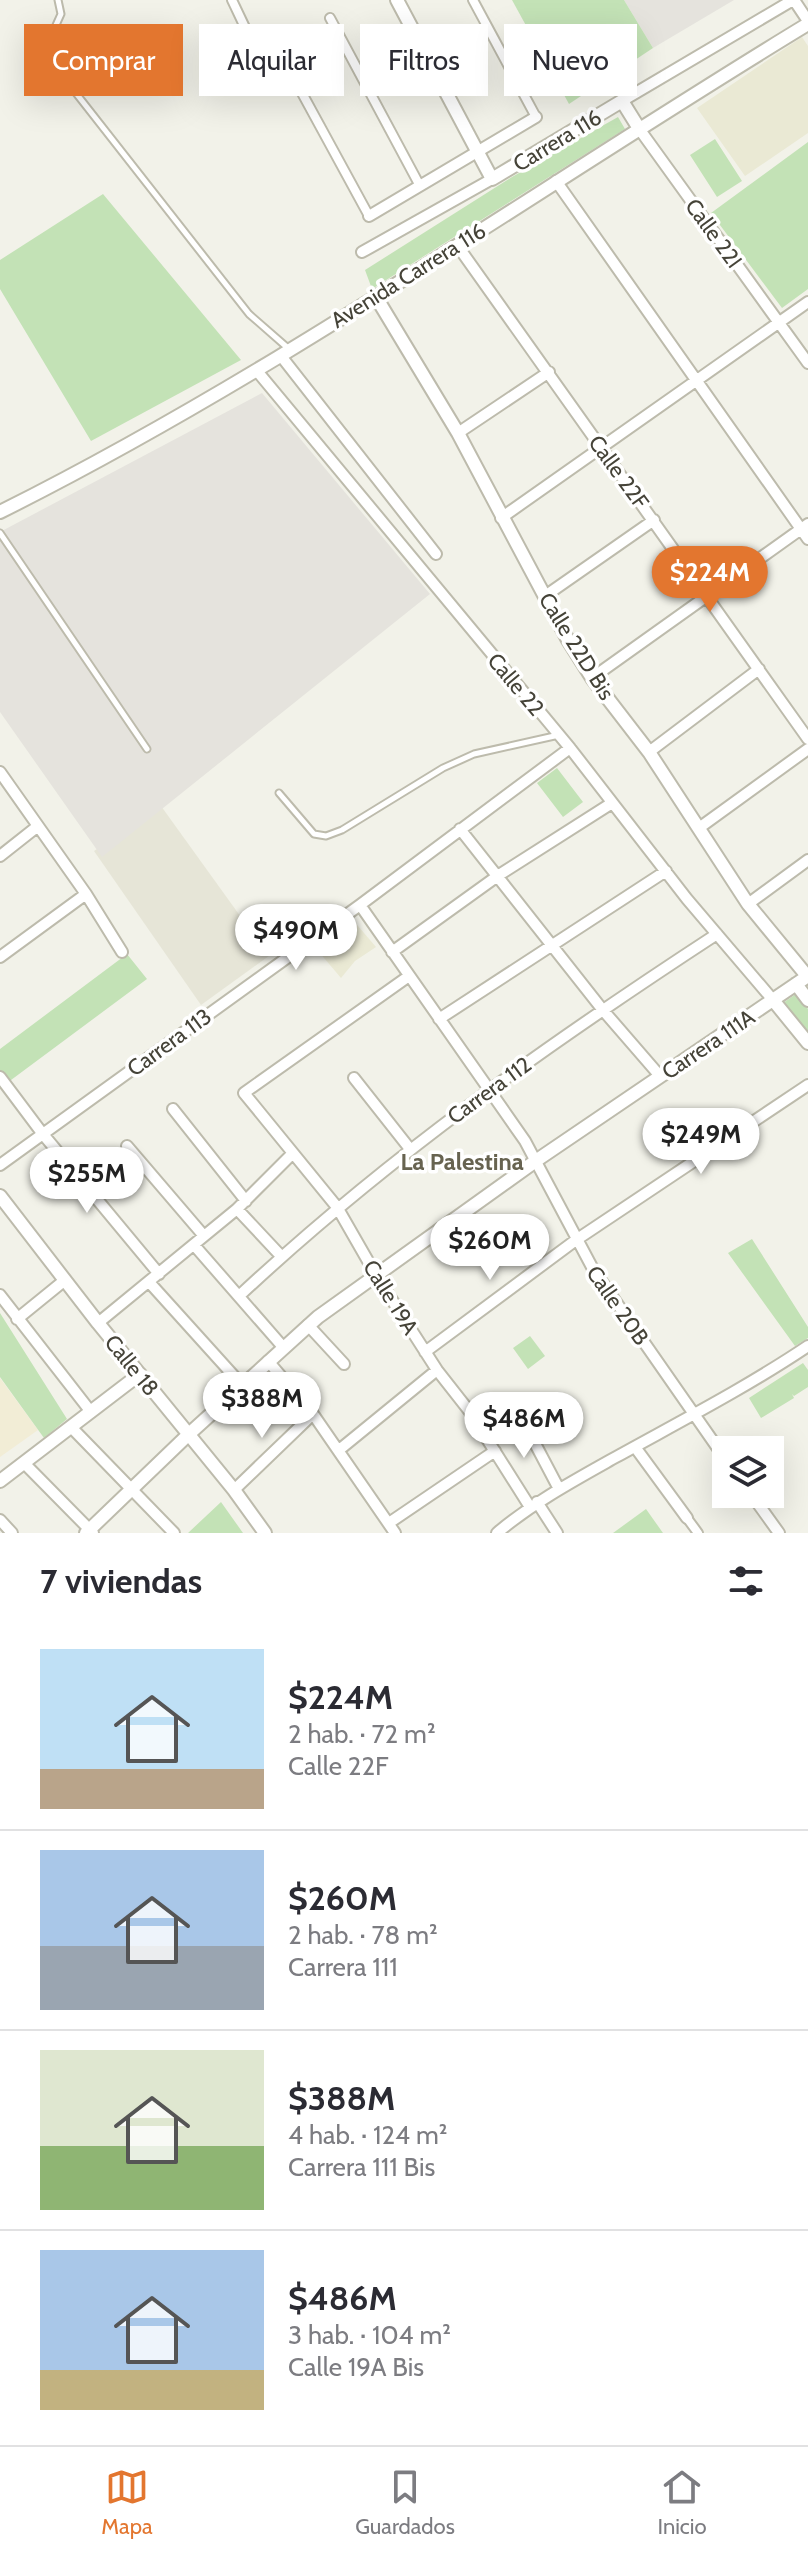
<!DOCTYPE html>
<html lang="es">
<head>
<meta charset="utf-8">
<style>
  :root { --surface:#fff; --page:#f2f2f3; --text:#2b2b33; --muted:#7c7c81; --line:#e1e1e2; --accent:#e3762f }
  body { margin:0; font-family:Cabin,sans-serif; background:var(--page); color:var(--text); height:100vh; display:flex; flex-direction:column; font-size:30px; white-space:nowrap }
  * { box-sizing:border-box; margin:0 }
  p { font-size:26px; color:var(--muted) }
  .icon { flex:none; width:44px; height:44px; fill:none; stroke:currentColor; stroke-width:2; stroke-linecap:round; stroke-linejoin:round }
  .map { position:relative; height:1533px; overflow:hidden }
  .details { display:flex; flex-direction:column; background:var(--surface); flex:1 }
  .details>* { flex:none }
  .hud { position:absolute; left:24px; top:24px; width:760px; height:72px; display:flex; gap:16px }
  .buttons { position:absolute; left:712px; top:1436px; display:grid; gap:16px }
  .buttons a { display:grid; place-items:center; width:72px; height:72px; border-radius:0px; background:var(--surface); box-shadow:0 8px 32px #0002; font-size:40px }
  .price { position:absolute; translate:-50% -68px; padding:0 18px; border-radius:28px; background:#fff; color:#222; font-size:26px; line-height:52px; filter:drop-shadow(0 2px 4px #0008) }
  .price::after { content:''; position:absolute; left:50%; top:48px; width:24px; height:18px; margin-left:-12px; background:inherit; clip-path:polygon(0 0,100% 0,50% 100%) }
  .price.active { background:var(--accent); color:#fff }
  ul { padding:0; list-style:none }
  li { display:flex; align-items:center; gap:24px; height:200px; padding:0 40px }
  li+li { border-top:2px solid var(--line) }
  li span { display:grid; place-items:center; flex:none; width:224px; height:160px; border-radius:0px; color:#555 }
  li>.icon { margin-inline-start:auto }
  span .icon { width:96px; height:96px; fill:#fffc; stroke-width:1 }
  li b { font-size:34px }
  h2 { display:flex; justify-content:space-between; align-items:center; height:96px; padding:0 40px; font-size:34px }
  .pill { padding:0 28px; border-radius:0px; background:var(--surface); box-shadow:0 8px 32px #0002; font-size:28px; line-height:72px }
  .pill.active { background:var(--accent); color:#fff }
  .dock { display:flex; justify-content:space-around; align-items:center; height:112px; border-top:2px solid var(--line); background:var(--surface); font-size:22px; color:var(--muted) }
  .dock a { display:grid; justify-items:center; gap:4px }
  .dock .active { color:var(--accent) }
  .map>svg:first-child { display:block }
  .residential { fill:#e6e5d7 }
  .commercial { fill:#f2edd6 }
  .industrial { fill:#e5e3dd }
  .education { fill:#eae9d4 }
  .green { fill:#c3e2b6 }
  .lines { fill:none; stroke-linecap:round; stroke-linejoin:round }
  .service-casing { stroke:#bdbbac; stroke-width:9 }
  .pedestrian-casing { stroke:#bdbbac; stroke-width:12 }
  .minor-casing { stroke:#bdbbac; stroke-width:14 }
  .tertiary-casing { stroke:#bdbbac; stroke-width:16 }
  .service { stroke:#fff; stroke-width:5 }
  .pedestrian { stroke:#fff; stroke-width:8 }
  .minor { stroke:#fff; stroke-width:10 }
  .tertiary { stroke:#fff; stroke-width:12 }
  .labels { text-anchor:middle; stroke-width:7; stroke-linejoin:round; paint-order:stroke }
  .street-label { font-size:22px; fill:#454338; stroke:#fff }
  .neighbourhood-label { font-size:24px; font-weight:bold; fill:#676350; stroke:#fff }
</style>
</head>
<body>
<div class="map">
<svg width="808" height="1533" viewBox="0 0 808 1533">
  <rect width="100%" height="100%" fill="#f2f2e9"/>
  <!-- residential -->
  <path class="residential" d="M161 806 269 956 201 1005 94 851Z"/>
  <!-- commercial -->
  <path class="commercial" d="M0 1378 38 1430 0 1457Z"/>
  <!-- industrial -->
  <path class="industrial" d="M624 0H734L653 48Z
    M262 393 430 594 102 857 0 712V532Z"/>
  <!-- education -->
  <path class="education" d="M802 37 808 46V133L745 176 697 108Z
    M352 919 376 947 355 961 341 978 313 945Z"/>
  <!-- green -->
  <path class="green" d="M512 0H624L653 48 569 104Z
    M618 117 625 129 372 289 365 270 512 177Z
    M715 139 742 181 717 197 690 155Z
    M808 142V289L782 308 711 213Z
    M103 194 241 360 91 441 0 289V260Z
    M557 768 583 802 563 817 537 783Z
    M127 954 147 979 7 1083 0 1073V1049Z
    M796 994 808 1009V1035L783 1003Z
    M752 1239 808 1327V1338L795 1346 728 1253Z
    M0 1313 67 1419 44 1438 0 1377Z
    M530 1336 545 1356 528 1369 513 1348Z
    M803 1363 808 1370V1387L794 1396 792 1394 794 1398 761 1418 749 1398Z
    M221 1502 243 1533H188Z
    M646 1509 663 1533H613Z"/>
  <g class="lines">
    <defs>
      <path id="service" d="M58 0 61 14 47 45 50 60 249 314 289 349
        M0 533 147 749
        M279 793 314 834 326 836 342 830 443 768 474 754 559 735"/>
      <path id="pedestrian" d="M232 0 260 59
        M473 0 536 117
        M330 18 420 186
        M278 49 369 216
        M687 1518 698 1533"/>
      <path id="minor" d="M794 0 808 21
        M622 101 793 0
        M640 130 808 363
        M556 181 808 539
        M369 216 536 117
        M457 245 808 739
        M362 252 492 179
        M281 356 436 554
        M257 371 570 748 687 899 773 1000
        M458 433 549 372
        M501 518 808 302
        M545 596 654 520
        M592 678 808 524
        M649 752 759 669
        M0 772 86 894 122 952
        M699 828 808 749
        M460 829 602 1009 660 1076
        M0 856 38 826
        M748 904 808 860
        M360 905 525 1141 593 1269 726 1460
        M392 952 499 875 612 803
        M0 957 86 894
        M409 976 244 1093 337 1207 376 1275 437 1370 470 1412 530 1507
        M439 1019 666 871
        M0 1077 42 1133 159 1274
        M354 1078 410 1149
        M173 1109 246 1201
        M127 1146 204 1236
        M0 1165 360 905 570 748
        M237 1209 281 1256
        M194 1245 283 1347
        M149 1282 242 1385
        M0 1295 91 1412
        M239 1296C388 1157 547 1045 717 934
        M17 1319 65 1280
        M98 1323 237 1209 292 1154
        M308 1325 344 1364
        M425 1352 576 1240 808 1085
        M268 1361 313 1414 395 1533
        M520 1415 559 1489
        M71 1427 174 1533
        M635 1447 687 1518
        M339 1450 437 1370
        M24 1463 93 1533
        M234 1490 313 1414
        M751 1494 779 1533
        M537 1502 557 1533
        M0 1520 12 1533
        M389 1523 495 1451
        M497 1533C534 1502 575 1480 616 1457 681 1421 747 1387 808 1346"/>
      <path id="tertiary" d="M397 0 492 179 622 101 640 130
        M376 297 458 433 568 640 592 678 649 752 748 904 807 976
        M0 512C282 371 539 187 808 24
        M796 984 808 1000
        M773 1000 808 1043
        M0 1196 98 1323 234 1490 265 1533
        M0 1481 140 1374
        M86 1533 189 1434 318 1317 537 1160 808 976"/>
    </defs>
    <!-- service casing -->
    <use href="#service" class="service-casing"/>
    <!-- pedestrian casing -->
    <use href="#pedestrian" class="pedestrian-casing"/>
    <!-- minor casing -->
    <use href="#minor" class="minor-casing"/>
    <!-- tertiary casing -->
    <use href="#tertiary" class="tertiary-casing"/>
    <!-- service -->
    <use href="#service" class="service"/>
    <!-- pedestrian -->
    <use href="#pedestrian" class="pedestrian"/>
    <!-- minor -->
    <use href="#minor" class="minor"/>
    <!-- tertiary -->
    <use href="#tertiary" class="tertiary"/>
  </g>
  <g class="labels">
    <!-- street labels -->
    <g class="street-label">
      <text transform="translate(557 140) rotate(-31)" y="8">Carrera 116</text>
      <text transform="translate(714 233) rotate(54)" y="8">Calle 22I</text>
      <text transform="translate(408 275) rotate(-32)" y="8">Avenida Carrera 116</text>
      <text transform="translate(619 472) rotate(54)" y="8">Calle 22F</text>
      <text transform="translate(577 646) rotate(58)" y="8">Calle 22D Bis</text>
      <text transform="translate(516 684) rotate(50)" y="8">Calle 22</text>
      <text transform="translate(169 1042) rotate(-36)" y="8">Carrera 113</text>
      <text transform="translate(708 1044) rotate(-34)" y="8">Carrera 111A</text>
      <text transform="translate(489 1090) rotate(-36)" y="8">Carrera 112</text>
      <text transform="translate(391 1297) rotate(58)" y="8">Calle 19A</text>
      <text transform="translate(618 1305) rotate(55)" y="8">Calle 20B</text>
      <text transform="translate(132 1365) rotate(51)" y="8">Calle 18</text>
    </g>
    <!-- neighbourhood labels -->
    <g class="neighbourhood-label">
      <text x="462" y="1170">La Palestina</text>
    </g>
  </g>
</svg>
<div class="buttons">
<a><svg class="icon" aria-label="layers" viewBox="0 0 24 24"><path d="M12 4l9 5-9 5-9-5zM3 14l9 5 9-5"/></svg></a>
</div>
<b class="price active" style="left:710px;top:614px">$224M</b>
<b class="price" style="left:296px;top:972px">$490M</b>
<b class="price" style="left:701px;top:1176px">$249M</b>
<b class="price" style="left:87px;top:1215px">$255M</b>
<b class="price" style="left:490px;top:1282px">$260M</b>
<b class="price" style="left:262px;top:1440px">$388M</b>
<b class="price" style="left:524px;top:1460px">$486M</b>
<div class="hud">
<a class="pill active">Comprar</a>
<a class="pill">Alquilar</a>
<a class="pill">Filtros</a>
<a class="pill">Nuevo</a>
</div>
</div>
<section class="details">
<h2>7 viviendas<svg class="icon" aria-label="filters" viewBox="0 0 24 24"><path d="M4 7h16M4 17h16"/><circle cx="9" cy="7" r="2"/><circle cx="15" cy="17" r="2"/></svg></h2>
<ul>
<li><span style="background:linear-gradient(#bfe0f5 75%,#b9a48a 0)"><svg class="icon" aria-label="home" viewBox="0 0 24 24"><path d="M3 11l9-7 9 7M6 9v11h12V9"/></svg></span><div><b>$224M</b><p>2 hab. · 72 m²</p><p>Calle 22F</p></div></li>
<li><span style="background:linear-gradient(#a9c7e8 60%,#9aa5b1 0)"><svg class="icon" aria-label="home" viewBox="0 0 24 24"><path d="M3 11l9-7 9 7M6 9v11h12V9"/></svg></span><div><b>$260M</b><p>2 hab. · 78 m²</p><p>Carrera 111</p></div></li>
<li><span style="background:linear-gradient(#dfe7d0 60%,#8fb573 0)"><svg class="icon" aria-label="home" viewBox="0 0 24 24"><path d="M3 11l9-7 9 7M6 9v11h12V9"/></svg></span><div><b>$388M</b><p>4 hab. · 124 m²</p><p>Carrera 111 Bis</p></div></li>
<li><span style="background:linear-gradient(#a9c7e8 75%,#c2b280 0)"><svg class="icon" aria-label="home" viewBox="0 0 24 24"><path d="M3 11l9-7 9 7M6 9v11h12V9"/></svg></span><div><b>$486M</b><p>3 hab. · 104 m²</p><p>Calle 19A Bis</p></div></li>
</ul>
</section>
<nav class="dock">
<a class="active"><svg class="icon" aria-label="map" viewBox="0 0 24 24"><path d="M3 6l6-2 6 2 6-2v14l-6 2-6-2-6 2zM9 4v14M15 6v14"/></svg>Mapa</a>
<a><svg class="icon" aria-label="saved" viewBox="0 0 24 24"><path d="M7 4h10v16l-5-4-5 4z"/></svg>Guardados</a>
<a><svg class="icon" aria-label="home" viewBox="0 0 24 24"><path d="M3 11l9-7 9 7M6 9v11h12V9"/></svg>Inicio</a>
</nav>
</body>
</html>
